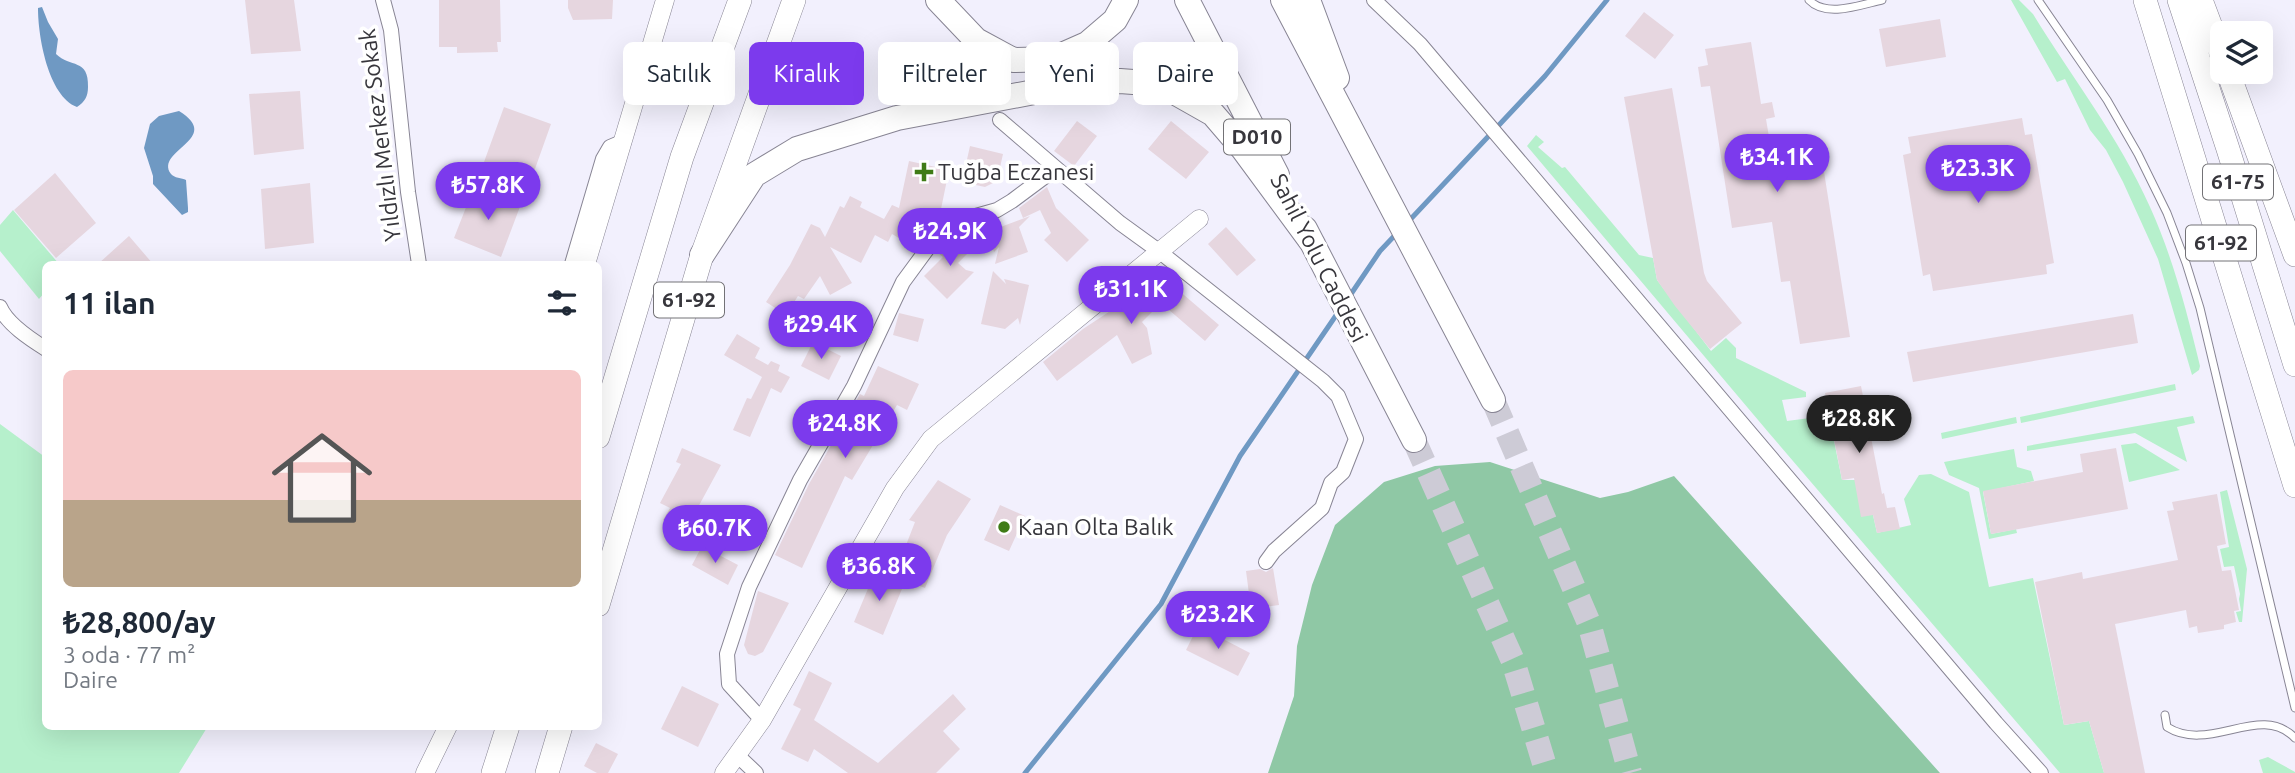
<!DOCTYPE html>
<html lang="tr">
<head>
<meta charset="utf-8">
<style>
  :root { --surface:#fff; --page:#f2f2f3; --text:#1f2937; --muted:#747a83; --line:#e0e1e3; --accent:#7c3aed }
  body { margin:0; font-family:Ubuntu,sans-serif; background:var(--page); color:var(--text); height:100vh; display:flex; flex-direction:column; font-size:26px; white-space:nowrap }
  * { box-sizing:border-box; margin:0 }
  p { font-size:23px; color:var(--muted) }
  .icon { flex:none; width:38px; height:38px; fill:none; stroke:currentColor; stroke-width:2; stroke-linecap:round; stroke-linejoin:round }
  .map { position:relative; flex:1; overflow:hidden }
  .panel { position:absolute; left:42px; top:261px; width:560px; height:469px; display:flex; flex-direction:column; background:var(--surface); border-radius:10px; box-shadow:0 7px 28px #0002 }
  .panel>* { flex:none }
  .guide { position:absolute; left:623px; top:42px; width:665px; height:63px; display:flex; gap:14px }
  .buttons { position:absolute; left:2210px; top:21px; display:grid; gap:14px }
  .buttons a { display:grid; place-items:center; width:63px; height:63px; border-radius:10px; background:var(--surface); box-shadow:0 7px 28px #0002; font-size:35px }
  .price { position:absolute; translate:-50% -60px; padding:0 16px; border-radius:24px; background:var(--accent); color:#fff; font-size:23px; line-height:46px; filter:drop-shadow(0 2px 4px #0008) }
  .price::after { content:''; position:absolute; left:50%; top:42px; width:21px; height:16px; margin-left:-10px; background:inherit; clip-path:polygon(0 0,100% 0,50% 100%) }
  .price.selected { background:#222; color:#fff }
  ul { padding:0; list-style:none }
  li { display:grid; align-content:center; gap:14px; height:371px; padding:0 21px }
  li+li { border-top:2px solid var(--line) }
  li span { display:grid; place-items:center; height:217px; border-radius:10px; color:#555 }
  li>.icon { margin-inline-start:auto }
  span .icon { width:126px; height:126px; fill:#fffc; stroke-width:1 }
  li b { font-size:30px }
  h2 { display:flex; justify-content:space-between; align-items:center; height:84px; padding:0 21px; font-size:30px }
  .pill { padding:0 24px; border-radius:10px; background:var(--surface); box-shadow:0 7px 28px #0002; font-size:24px; line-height:63px }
  .pill.selected { background:var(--accent); color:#fff }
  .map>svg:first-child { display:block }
  .green { fill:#b6f0cc }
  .forest { fill:#8fc8a5 }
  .water { fill:#6f99c3 }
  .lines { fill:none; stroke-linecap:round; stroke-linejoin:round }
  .stream { stroke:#6f99c3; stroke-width:5 }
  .building { fill:#e6d6df }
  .trunk-tunnel { stroke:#cdcbd6; stroke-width:24; stroke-dasharray:24 12; stroke-linecap:butt }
  .service-casing { stroke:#888594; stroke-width:9 }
  .minor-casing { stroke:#888594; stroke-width:16 }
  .tertiary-casing { stroke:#888594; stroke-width:19 }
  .primary-casing { stroke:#888594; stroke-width:24 }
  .trunk-casing { stroke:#888594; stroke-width:26 }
  .service { stroke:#fff; stroke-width:7 }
  .minor { stroke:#fff; stroke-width:14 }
  .tertiary { stroke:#fff; stroke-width:18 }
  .primary { stroke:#fff; stroke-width:23 }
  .trunk { stroke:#fff; stroke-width:24 }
  .poi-dot { fill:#3f7b16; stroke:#fff; stroke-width:2.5 }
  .labels { text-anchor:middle; stroke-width:7; stroke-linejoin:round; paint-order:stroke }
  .shield { fill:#fff; stroke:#737276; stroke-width:2 }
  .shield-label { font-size:21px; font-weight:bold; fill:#37363c }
  .street-label { font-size:23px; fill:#37363c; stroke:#fff }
  .poi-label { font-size:23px; fill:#37363c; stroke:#fff; text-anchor:start }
</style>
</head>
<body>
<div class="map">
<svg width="2295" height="773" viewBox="0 0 2295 773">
  <rect width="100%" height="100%" fill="#f2f0fd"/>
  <!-- green -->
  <path class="green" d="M2011 0H2019L2033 14C2072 78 2119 137 2150 207 2173 258 2187 312 2200 366L2199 370 2192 375 2158 259 2123 182 2106 150 2090 130 2065 79 2057 82Z
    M1536 135 1544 142 1538 147 1562 168 1565 167 1639 255 1653 258 1657 280 1711 351 1726 338 1736 348V358L1806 392V397L1782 400 1787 421 1810 418 1811 428 1818 426 1833 436 1842 480H1855L1873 515 1877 533 1911 525 1904 499 1919 475 1931 474 1969 492 1989 587 2033 578 2064 725 2089 721 2104 773H2060L1769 433 1527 146Z
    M13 210 59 264H46L45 292 39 299 0 251V225Z
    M2175 384 2176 390 2021 423 2020 417Z
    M2193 416 2195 423 2177 427 2187 462 2135 433 2027 451V446Z
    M2016 417 2017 423 1942 439 1941 433Z
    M0 424 45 457 46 726H208L179 773H0Z
    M2136 443 2180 470 2129 482 2121 445Z
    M2014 449 2017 467 2031 471 2034 481 1983 492 1991 534 2016 529 2017 533 1989 539 1979 488 1949 475 1944 462Z
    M2227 490 2247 569 2242 622H2239L2236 612 2241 611 2239 599 2240 594 2234 566 2224 567 2220 549 2229 547 2220 492Z
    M2268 757 2295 772V773H2263L2259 760Z"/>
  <!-- forest -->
  <path class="forest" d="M1490 462 1600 498 1628 492 1674 476 1940 773H1268L1294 696 1297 646 1312 585 1335 525 1384 482 1435 466Z"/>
  <!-- water -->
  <path class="water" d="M42 7 48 22 58 39 56 54C70 68 89 58 88 87 88 96 85 102 77 107 48 96 38 36 38 8Z
    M179 111C224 139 154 150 171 174 174 178 182 178 186 180L188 208V212L182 215 153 184V176L144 148 150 124 159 116Z"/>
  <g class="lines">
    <!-- stream -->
    <path class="stream" d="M1407 223 1545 76 1607 0
      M1349 297 1380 251 1398 232
      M1025 773 1161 604 1240 456 1339 311"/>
  </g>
  <!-- building -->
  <path class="building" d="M245 0H294L301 51 251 54Z
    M439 0H500L501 42H497L498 52 457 53V47H439Z
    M568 0H613L612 19 573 20 568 8Z
    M1644 12 1674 35 1655 59 1625 36Z
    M1940 19 1946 57 1886 67 1879 29Z
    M1751 42 1761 104 1772 102 1775 117 1766 119 1774 167 1822 159 1850 337 1800 344 1790 281 1781 282 1772 222 1732 228 1710 86 1701 87 1698 67 1708 65 1705 49Z
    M1672 88 1704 273 1707 281 1742 323 1710 349 1675 306 1657 280 1624 97Z
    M300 91 304 149 254 155 249 94Z
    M504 107 551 124 531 180 484 162Z
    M2022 118 2025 135 2032 134 2054 263 2046 265 2047 274 1933 291 1930 274 1923 276 1903 155 1911 153 1908 137Z
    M1077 121 1097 136 1074 166 1054 151Z
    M1171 121 1209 152 1186 179 1148 149Z
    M970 146 1003 154 997 181 985 187 962 182Z
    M909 161 949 170 941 209 916 221 904 241 892 234 888 242 875 235 861 263 830 247 852 283 830 295 820 276 804 299 798 296 786 315 766 302 790 265 811 224 820 228 825 237 840 206 844 208 850 196 862 202 860 207 884 219 892 205 899 208Z
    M55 173 96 223 56 258 14 210Z
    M310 183 314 243 265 249 261 189Z
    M474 187 521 204 501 257 454 238Z
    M1047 187 1056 208 1089 240 1067 262 1044 240 1051 233 1040 210 1023 218 1019 208Z
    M1030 216 1019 227 1028 252 995 264 999 247 994 252 987 232Z
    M1226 227 1256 260 1237 276 1208 244Z
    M129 236 153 264H98Z
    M954 237 958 241 960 238 971 250 958 263 966 270 974 272 947 299 924 276 943 257 937 252 943 244Z
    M1166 269 1183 283 1177 289 1219 325 1205 341 1161 303 1142 322 1147 328 1152 354 1132 364 1117 335 1057 381 1043 362 1083 329 1127 300 1130 304Z
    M993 271 1006 284 1004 279 1029 285 1020 325 1018 318 1005 329 981 324Z
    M899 313 924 319 918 342 893 335Z
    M2133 314 2138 343 1913 382 1907 352Z
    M737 334 760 348 755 358 768 365 771 361 780 365 778 371 790 377 781 393 771 388 750 437 733 430 747 398 751 399 762 377 724 355Z
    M813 342 841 356 829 380 801 366Z
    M878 366 919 384 907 410 897 405 852 480 845 476 802 568 775 555 809 484 860 394 864 396Z
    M1861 386 1882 494 1884 493 1887 508 1895 507 1900 529 1877 533 1873 515 1861 517 1854 478 1842 480 1825 393Z
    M682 448 721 465 690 522 684 519 679 529 663 520 670 508 660 503 681 464 676 462Z
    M2116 448 2128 509 1991 534 1983 491 2083 472 2080 454Z
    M938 480 971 499 947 535 925 588 894 576 915 522 909 520Z
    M2217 494 2226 544 2217 546 2222 571 2231 570 2239 610 2234 611 2236 622 2224 625V629L2198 633 2197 626 2189 628 2186 610 2115 624 2145 773H2104L2089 721 2064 725 2035 582 2082 572 2083 579 2178 560 2167 511 2174 510 2172 502Z
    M1000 505 1025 516 1009 551 984 540Z
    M702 546 738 565 728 585 692 565Z
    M1273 568 1279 605 1251 609 1246 571 1260 569 1266 572Z
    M875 572 904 584 883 635 854 622Z
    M758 591 789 603 763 652 755 656 748 654 744 645Z
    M1198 626 1250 653 1238 676 1186 650Z
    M809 671 832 683 814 720 878 763 953 694 966 709 943 731 960 749 936 773H848L814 749 808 762 781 749 801 709 793 705Z
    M682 686 719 704 698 747 661 729Z
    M596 743 618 754 608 773H597L584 766Z"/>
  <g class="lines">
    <!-- trunk-tunnel -->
    <path class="trunk-tunnel" d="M1493 400 1589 623 1630 773
      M1414 440 1513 661 1547 773"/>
    <defs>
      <path id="service" d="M1809 0C1826 18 1860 5 1882 0
        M2038 0 2107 100 2138 154 2167 213 2186 263 2200 308 2295 708
        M2165 715 2167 727C2210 754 2260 702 2295 738"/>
      <path id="minor" d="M383 0 391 30 408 192 419 264
        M1374 0 1420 44 1996 723 2041 773
        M1000 120 1120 223 1160 252 1323 381 1338 396 1356 439 1343 472 1331 483 1322 508 1274 551 1266 562
        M572 264 603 159 610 147 624 141
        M0 307C7 324 30 339 46 349
        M762 720 729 684 727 654 749 587 800 480 854 386 903 282 936 237 965 219 997 210 1012 201 1055 169
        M737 755 756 773"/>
      <path id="tertiary" d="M586 264 665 0
        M425 773 448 726
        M724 773 762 720 895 488 931 439 1199 219"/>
      <path id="primary" d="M2145 0 2295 486
        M2179 0 2228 149 2295 365
        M2201 0 2222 56
        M2228 72 2295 255
        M598 437 682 157 740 0
        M598 605 702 255 794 0
        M493 773 508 726
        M547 773 561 726"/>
      <path id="trunk" d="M938 0 976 40 1013 60 1053 59 1087 44 1115 20 1126 0
        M1187 0 1277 175
        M1283 0 1493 400
        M1308 0 1337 78
        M1305 229 1414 440
        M702 255 754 175 797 149 897 118 1050 89 1120 81 1160 84 1213 114 1243 149 1313 244"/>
    </defs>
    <!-- service casing -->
    <use href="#service" class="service-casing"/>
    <!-- minor casing -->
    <use href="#minor" class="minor-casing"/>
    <!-- tertiary casing -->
    <use href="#tertiary" class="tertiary-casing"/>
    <!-- primary casing -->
    <use href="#primary" class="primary-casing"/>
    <!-- trunk casing -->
    <use href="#trunk" class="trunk-casing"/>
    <!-- service -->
    <use href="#service" class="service"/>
    <!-- minor -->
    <use href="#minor" class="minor"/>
    <!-- tertiary -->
    <use href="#tertiary" class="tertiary"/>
    <!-- primary -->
    <use href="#primary" class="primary"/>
    <!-- trunk -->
    <use href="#trunk" class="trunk"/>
  </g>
  <!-- markers -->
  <g class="poi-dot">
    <path d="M920.5 161.5h7v7h7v7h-7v7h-7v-7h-7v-7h7z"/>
    <circle cx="1004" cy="527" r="7"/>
  </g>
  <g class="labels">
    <!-- shield labels -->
    <g class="shield">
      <rect x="1224" y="119.5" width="66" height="35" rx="5"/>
      <rect x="2203" y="164.5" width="70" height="35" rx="5"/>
      <rect x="2186" y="225.5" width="70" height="35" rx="5"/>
      <rect x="654" y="282.5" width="70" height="35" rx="5"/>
    </g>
    <g class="shield-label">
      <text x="1257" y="144">D010</text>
      <text x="2238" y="189">61-75</text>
      <text x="2221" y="250">61-92</text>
      <text x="689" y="307">61-92</text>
    </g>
    <!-- street labels -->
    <g class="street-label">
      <text transform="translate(380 135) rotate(-97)" y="8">Yıldızlı Merkez Sokak</text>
      <text transform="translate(1319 258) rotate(63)" y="8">Sahil Yolu Caddesi</text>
    </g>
    <!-- poi labels -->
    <g class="poi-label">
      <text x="938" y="180">Tuğba Eczanesi</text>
      <text x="1018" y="535">Kaan Olta Balık</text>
    </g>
  </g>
</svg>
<div class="buttons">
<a><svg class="icon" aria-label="layers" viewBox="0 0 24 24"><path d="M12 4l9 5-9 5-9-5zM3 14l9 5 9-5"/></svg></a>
</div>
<b class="price" style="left:1777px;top:194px">₺34.1K</b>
<b class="price" style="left:1978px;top:205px">₺23.3K</b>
<b class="price" style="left:488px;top:222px">₺57.8K</b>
<b class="price" style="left:950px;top:268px">₺24.9K</b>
<b class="price" style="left:1131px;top:326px">₺31.1K</b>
<b class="price" style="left:821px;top:361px">₺29.4K</b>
<b class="price selected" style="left:1859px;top:455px">₺28.8K</b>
<b class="price" style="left:845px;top:460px">₺24.8K</b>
<b class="price" style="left:715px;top:565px">₺60.7K</b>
<b class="price" style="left:879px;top:603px">₺36.8K</b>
<b class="price" style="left:1218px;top:651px">₺23.2K</b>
<div class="guide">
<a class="pill">Satılık</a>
<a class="pill selected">Kiralık</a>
<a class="pill">Filtreler</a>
<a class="pill">Yeni</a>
<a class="pill">Daire</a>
</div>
<section class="panel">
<h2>11 ilan<svg class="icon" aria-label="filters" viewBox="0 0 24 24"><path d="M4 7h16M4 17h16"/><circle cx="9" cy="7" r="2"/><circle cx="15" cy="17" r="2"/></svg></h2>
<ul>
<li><span style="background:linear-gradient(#f6c9c9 60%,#b9a48a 0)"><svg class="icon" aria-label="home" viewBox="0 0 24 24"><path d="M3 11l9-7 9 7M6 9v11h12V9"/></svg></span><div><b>₺28,800/ay</b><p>3 oda · 77 m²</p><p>Daire</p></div></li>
</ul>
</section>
</div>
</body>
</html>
